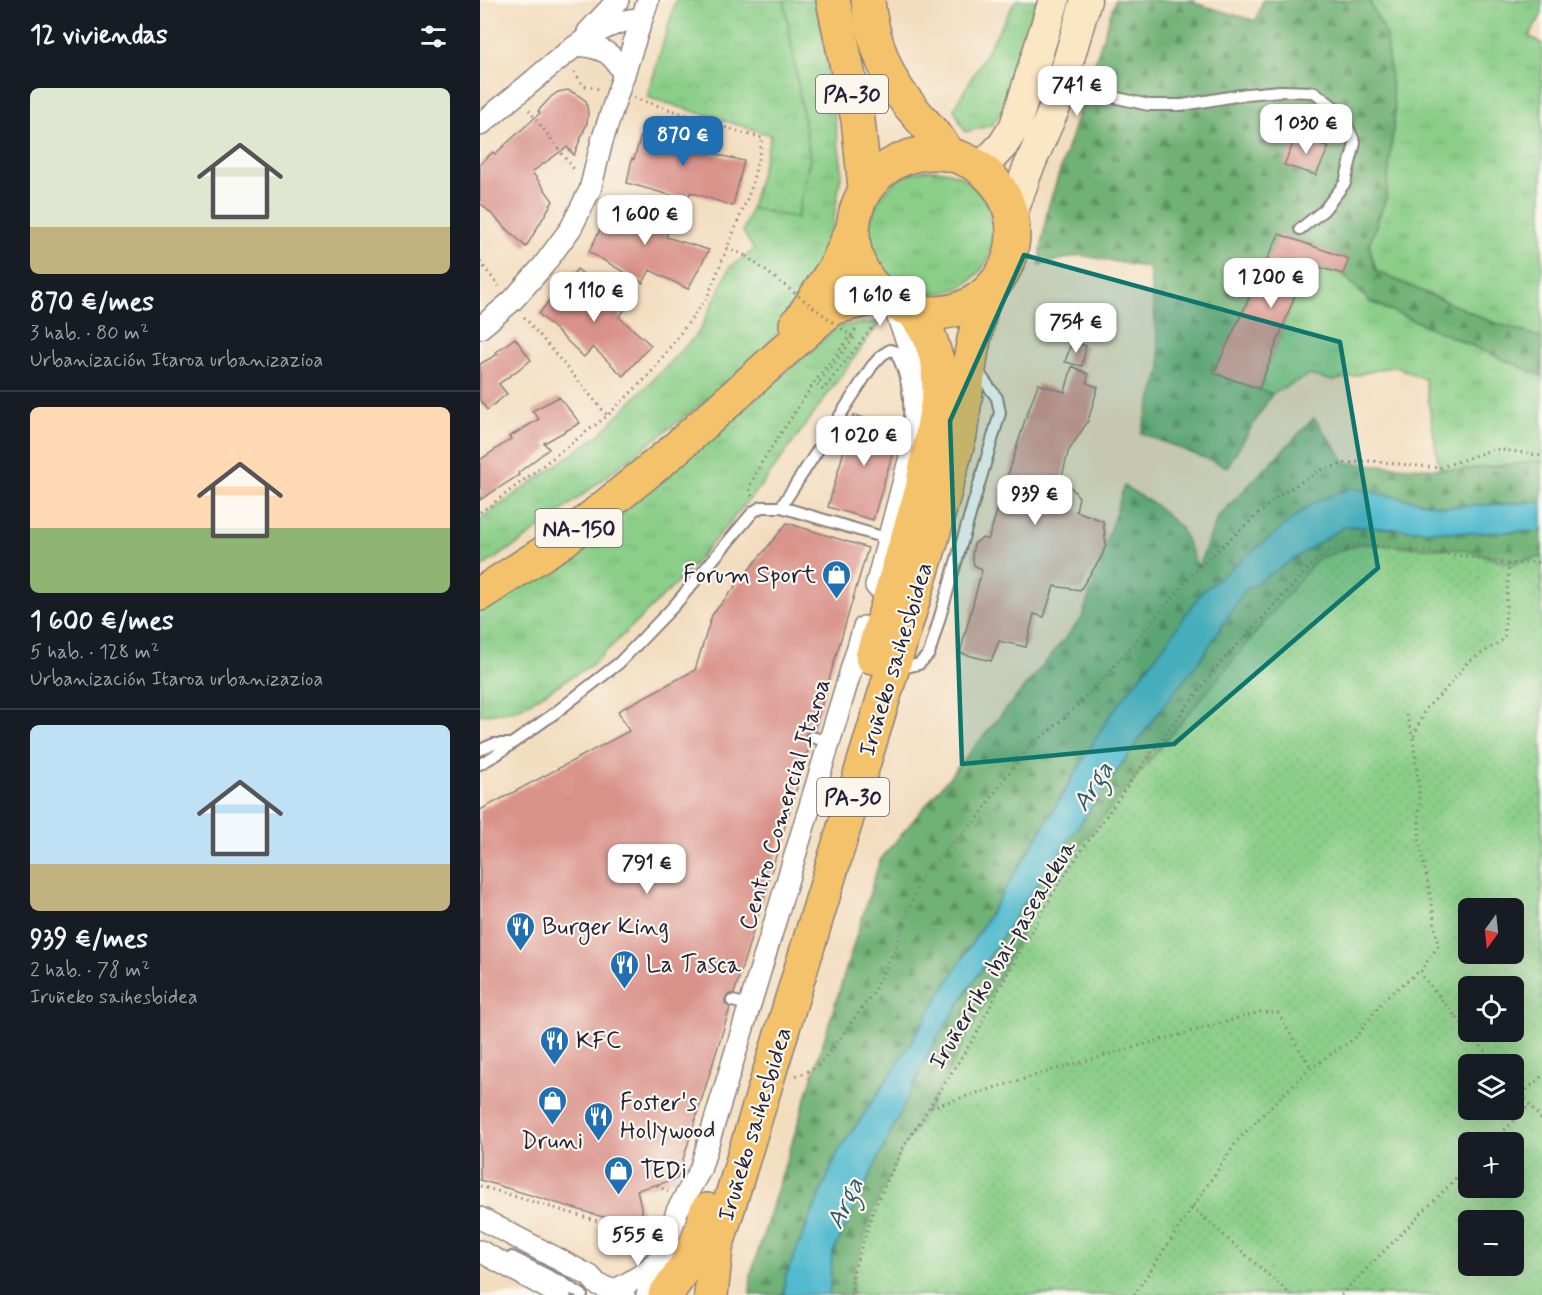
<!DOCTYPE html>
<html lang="es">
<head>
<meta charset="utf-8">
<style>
  :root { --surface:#171b24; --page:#20242c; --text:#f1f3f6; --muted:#9ea1a6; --line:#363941; --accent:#1f6fb2 }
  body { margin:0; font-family:Mynerve,sans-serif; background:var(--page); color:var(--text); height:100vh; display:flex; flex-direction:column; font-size:22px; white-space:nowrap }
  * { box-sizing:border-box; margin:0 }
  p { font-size:20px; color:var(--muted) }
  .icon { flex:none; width:33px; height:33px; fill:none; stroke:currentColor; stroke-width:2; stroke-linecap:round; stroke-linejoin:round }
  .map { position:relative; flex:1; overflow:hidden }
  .side { display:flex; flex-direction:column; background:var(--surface); width:480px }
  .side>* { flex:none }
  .needle { width:39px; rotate:195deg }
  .tools { position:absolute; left:978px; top:898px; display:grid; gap:12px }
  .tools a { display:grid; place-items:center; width:66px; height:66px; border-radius:9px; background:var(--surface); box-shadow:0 6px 24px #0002; font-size:30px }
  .price { position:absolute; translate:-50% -51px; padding:0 14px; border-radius:12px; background:#fff; color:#222; font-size:20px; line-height:39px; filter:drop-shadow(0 2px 3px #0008) }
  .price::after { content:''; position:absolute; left:50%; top:36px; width:18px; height:14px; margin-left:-9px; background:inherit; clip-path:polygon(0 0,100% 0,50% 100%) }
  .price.selected { background:var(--accent); color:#fff }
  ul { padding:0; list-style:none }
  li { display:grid; align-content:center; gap:12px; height:318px; padding:0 30px }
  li+li { border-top:2px solid var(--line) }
  li span { display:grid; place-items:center; height:186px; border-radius:9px; color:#555 }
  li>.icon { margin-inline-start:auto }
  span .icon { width:108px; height:108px; fill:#fffc; stroke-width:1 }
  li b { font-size:26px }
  h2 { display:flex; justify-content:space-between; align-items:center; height:72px; padding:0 30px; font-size:26px }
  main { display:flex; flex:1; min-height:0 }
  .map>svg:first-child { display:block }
  .grass { fill:url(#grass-tufts); stroke:#567862; stroke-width:1.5 }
  .forest { fill:url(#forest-firs); stroke:#486a58; stroke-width:1.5 }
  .park { fill:url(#park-crowns); stroke:#567862; stroke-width:1.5 }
  .garden { fill:url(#garden-dots); stroke:#567862; stroke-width:1.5; fill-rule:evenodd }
  .water { fill:#52bbcf; stroke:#3a6e85; stroke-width:1.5 }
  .building { fill:#d9928a }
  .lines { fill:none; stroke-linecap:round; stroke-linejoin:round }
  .lane-casing { stroke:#8a807d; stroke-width:14 }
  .street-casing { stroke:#8a807d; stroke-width:24 }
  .secondary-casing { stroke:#8a807d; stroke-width:33 }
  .primary-casing { stroke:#8a807d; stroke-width:36 }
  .highway-casing { stroke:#8a807d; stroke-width:36 }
  .path { stroke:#8a807d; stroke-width:3; stroke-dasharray:1.5 4.5; stroke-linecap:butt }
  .lane { stroke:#fff; stroke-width:10 }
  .street { stroke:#fff; stroke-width:21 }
  .secondary { stroke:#fbe7c3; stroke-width:30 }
  .primary { stroke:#f4c26a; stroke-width:33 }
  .highway { stroke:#f4c26a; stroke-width:33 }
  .path-bridge { stroke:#8a807d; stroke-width:3; stroke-dasharray:1.5 4.5; stroke-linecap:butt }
  .marked { fill:#0f766e; fill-opacity:0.2; stroke:#0f766e; stroke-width:4.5; stroke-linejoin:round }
  .labels { text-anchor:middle; stroke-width:4.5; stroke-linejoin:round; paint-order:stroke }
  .shield { fill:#fbf7ec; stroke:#636270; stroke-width:1.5 }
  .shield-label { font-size:22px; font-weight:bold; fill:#22223b }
  .poi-label { font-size:24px; fill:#22223b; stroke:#fbf7ec; text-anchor:start }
  .street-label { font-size:24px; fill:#22223b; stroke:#fbf7ec }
  .water-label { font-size:26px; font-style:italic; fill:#33586f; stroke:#fbf7ec }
</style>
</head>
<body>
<main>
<section class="side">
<h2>12 viviendas<svg class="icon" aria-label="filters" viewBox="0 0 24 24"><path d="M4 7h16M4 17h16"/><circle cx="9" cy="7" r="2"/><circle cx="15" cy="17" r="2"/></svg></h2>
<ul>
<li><span style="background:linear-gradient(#dfe7d0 75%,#c2b280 0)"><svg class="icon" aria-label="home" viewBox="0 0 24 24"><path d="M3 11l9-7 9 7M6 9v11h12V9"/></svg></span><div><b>870 €/mes</b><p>3 hab. · 80 m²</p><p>Urbanización Itaroa urbanizazioa</p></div></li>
<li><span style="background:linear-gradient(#ffd9b3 65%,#8fb573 0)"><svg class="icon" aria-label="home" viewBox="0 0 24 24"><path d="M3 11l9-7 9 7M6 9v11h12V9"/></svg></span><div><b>1 600 €/mes</b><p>5 hab. · 128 m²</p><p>Urbanización Itaroa urbanizazioa</p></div></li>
<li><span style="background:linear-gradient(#bfe0f5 75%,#c2b280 0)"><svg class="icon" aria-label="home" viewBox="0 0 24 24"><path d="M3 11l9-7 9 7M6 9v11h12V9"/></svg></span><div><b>939 €/mes</b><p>2 hab. · 78 m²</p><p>Iruñeko saihesbidea</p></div></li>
</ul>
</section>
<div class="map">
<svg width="1062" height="1295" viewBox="0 0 1062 1295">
  <defs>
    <pattern id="grass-tufts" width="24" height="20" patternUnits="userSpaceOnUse" patternTransform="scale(1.5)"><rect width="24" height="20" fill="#8ace88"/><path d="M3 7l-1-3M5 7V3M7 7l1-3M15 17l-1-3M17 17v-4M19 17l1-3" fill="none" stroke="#77b176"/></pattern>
    <pattern id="forest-firs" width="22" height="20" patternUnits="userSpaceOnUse" patternTransform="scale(1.5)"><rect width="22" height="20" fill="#6fb174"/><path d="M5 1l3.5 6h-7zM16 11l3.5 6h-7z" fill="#5b9060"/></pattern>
    <pattern id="park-crowns" width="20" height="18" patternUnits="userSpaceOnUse" patternTransform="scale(1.5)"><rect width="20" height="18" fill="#8ace88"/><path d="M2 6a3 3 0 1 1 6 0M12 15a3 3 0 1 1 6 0" fill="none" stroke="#77b176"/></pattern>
    <pattern id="garden-dots" width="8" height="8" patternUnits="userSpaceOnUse" patternTransform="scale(1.5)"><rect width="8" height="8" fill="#8ace88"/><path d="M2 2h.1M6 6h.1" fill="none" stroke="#77b176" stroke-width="1.8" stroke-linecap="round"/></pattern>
  </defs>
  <rect width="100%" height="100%" fill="#fbf7ec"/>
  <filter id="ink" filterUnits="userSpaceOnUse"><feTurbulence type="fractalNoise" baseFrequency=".0167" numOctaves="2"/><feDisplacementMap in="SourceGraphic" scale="12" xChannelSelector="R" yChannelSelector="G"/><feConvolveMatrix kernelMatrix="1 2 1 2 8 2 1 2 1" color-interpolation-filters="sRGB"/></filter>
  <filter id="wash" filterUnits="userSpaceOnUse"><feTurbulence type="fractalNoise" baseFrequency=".008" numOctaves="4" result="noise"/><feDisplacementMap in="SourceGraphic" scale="24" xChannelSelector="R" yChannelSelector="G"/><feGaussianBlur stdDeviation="1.35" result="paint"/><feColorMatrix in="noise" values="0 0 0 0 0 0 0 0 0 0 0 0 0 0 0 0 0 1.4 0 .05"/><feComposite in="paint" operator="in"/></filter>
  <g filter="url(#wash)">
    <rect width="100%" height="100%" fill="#f3ddbf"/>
    <!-- grass -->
    <path class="grass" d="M304 0H337L362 169 349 248 299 331 263 372 41 542 0 568V519L119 435 219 332 250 267 274 250 263 232 271 208 317 218 330 158Z
      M536 0H557L552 12 533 95 512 125 485 132 474 109Z
      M892 0H1062V14L1049 36 1062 44V338L1012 322 896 271 889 245 906 198 905 32 890 3Z
      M390 232a62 62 0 1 1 124 0a62 62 0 1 1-124 0Z
      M827 264 863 274 889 301 1062 376V461L978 470 959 468 945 379 914 366 853 381 829 375 792 394 779 389Z
      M400 322 285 481 203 577 113 664 37 710 0 715V609L205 460 358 326Z"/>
    <!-- forest -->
    <path class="forest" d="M635 0H715L714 3 776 21 783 0H892L890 3 905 32 915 112 906 198 889 245 896 271 1012 322 1062 338V376L889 301 863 274 868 259 799 234 735 372 792 394 747 467 661 433 681 369 669 268 600 255 559 265 567 211Z
      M834 418 867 463 978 470 1062 461V502L965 507 871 488 833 503 722 592 684 646 629 717 550 849 412 1073 358 1152 305 1278 304 1295H270L271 1274 400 860 602 618 644 486 674 504 701 528 718 567 738 517Z
      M865 526 987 533 1062 531V557L1029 564 984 550 373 1295H349L352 1255 451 1048 536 915 674 718 722 657 764 591Z"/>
    <!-- park -->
    <path class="park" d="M196 0H304L330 158 317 218 271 208 291 135 167 97Z"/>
    <!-- garden -->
    <path class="garden" d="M880 544 984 550 1029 564 1062 557V1295H372L373 1273 394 1208 423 1148 449 1108 569 882 837 559ZM988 909H1034V954H988ZM988 987H1034V1032H988ZM988 1065H1034V1110H988ZM988 1143H1034V1188H988ZM988 1221H1034V1266H988Z"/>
    <!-- water -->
    <path class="water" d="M871 488 965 507 1062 502V531L987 533 865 526 764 591 722 657 674 718 536 915 451 1048 352 1255 349 1295H304L305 1278 358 1152 412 1073 550 849 629 717 684 646 722 592 833 503Z"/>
    <g id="blocks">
      <!-- building -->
      <path class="building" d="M88 90 96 94 106 101 108 112 107 123 94 155 87 147 52 172 73 201 46 247 0 203V164L13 152 15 154 60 113 58 111 71 97 78 92Z
        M165 122 224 141 222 151 264 161 253 206 210 192 208 200 147 183 152 158 154 159Z
        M817 135 849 147 836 175 804 165Z
        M135 199 192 223 186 237 229 250 208 289 170 270 163 283 109 252Z
        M799 234 869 259 863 274 827 264 779 389 734 373Z
        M97 269 146 308 139 317 171 345 143 376 113 347 104 357 59 314 73 295 76 298Z
        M35 338 51 360 19 384 27 394 7 410 0 400V364L18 354 16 352Z
        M592 341 606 346 602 366 585 362Z
        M592 366 608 374 607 383 618 387 608 421 588 452 582 477 599 497 596 511 623 521 626 544 622 556 600 590 574 586 564 617 554 614 546 647 519 641 511 661 480 653 502 570 494 565 492 555 494 544 502 538 508 540 545 420 558 384 585 392Z
        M79 397 100 423 64 443 69 449 38 473 39 475 0 500V460L31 439 29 437 59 419 52 411Z
        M374 415 420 428 393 520 348 507Z
        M307 523 388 548 334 730H330L325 734V739L330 744 254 994H249L245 999V1004L250 1008 197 1179 157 1190 166 1230 0 1180V810L149 731 138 711 215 670 232 615Z"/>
    </g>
  </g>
  <g filter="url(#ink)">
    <use href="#blocks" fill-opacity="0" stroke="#8a807d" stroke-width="1.5"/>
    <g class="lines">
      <defs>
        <path id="lane" d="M583 86 669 105H703L767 94 800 91 834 92 861 112 875 143 865 183 844 210 820 229
          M301 507 392 366 402 355 410 350 416 352C426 373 431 393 429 417
          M418 669 439 664 449 654 520 413 517 398 496 369
          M332 737 349 742
          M0 750 14 744H32
          M0 764 16 755 75 713 139 663 194 606 273 512 281 507H301L409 539
          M252 1001 270 1005
          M32 1257 83 1283 102 1295"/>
        <path id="street" d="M108 32 138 0
          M99 45C124 48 133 53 144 75
          M0 125C18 110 36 95 54 80 82 56 123 19 161 19
          M0 328 32 301 63 266 91 228 110 190 122 141 168 0
          M396 586 436 434 441 395 437 368 412 302
          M0 1218 110 1276 117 1284 144 1295
          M0 1251 80 1295
          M133 1291C151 1282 167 1273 180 1257
          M167 1295 178 1271 197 1211 220 1170 384 627"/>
        <path id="secondary" d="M501 168 523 145 535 126 574 0
          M532 214 547 171 575 107 606 0"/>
        <path id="primary" d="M316 324 323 316 356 266 372 230
          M0 594 84 540 192 452 352 308 404 296"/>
        <path id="highway" d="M353 0 378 120 385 188
          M388 0C390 27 403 70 419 92 435 114 454 132 469 154
          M373 233a80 80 0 1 1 160 0a80 80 0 1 1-160 0Z
          M392 657 442 489 459 395 458 363 449 335 433 311
          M185 1295C197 1280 208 1264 215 1246 220 1235 223 1222 227 1210
          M231 1295 236 1248 451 542 480 435 492 349 504 295"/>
      </defs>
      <!-- lane casing -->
      <use href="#lane" class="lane-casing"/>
      <!-- street casing -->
      <use href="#street" class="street-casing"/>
      <!-- secondary casing -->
      <use href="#secondary" class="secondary-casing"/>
      <!-- primary casing -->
      <use href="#primary" class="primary-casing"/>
      <!-- highway casing -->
      <use href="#highway" class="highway-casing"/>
      <!-- path -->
      <path class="path" d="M94 72 104 86 119 89
        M49 110 96 172
        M247 248 266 256
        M0 262 19 286
        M44 317 127 415
        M374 338 337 385 343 390 391 329 388 326
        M272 496 270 492V485L280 465 336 380 377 328
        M0 512 10 506 127 416 169 375 227 298 271 189 283 138 266 134 154 98
        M926 715 933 738 939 789V839L952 904 958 946 941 970 943 977 988 1031
        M934 736 945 709 964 691 987 663 1024 639 1029 564
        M989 1032 1017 1065
        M316 1076 325 1073 337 1067 349 1053 393 993 415 949 433 898 443 874 465 850 497 820 522 782 547 750 584 718 621 681 718 568 798 496 841 470 867 463 891 461 959 468 1014 449 1039 452 1062 456
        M1034 1085 1062 1120
        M1042 1094 1062 1076
        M451 1107 570 1071 780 1012 798 1013 831 1068
        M1012 1143 1050 1104
        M177 1185 188 1192
        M0 1186 168 1236
        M712 1207 811 1295
        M371 1295 373 1273 394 1208 423 1148 497 1033 519 989 579 883 596 858 672 752 737 667 837 559 849 551 880 544 984 556 1029 564 1062 562
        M654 1295 757 1141 799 1098 831 1068 875 1038 905 998 941 970
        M861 1295 988 1166"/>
      <!-- lane -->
      <use href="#lane" class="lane"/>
      <!-- street -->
      <use href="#street" class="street"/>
      <!-- secondary -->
      <use href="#secondary" class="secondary"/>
      <!-- primary -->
      <use href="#primary" class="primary"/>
      <!-- highway -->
      <use href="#highway" class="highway"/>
      <!-- path-bridge -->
      <path class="path-bridge" d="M266 256 374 338"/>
    </g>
  </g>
  <!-- marked area -->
  <path class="marked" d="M544 255 860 342 898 568 694 744 482 764 470 421Z"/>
  <!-- icons -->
  <defs>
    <symbol id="shop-pin" viewBox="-11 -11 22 30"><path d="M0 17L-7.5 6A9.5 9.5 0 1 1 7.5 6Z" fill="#1f6fb2" stroke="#fbf7ec"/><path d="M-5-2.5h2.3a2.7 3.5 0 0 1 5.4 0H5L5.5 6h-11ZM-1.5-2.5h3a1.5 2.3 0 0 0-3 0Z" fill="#fff"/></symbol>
    <symbol id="restaurant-pin" viewBox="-11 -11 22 30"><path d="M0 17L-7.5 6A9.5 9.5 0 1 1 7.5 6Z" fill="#1f6fb2" stroke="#fbf7ec"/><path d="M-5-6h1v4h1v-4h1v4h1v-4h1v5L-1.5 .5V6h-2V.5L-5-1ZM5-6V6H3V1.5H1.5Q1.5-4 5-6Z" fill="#fff"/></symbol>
  </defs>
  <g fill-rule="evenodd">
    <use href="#shop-pin" x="340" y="558" width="33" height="45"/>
    <use href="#restaurant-pin" x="24" y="910" width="33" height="45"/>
    <use href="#restaurant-pin" x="128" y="948" width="33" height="45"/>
    <use href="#restaurant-pin" x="58" y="1024" width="33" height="45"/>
    <use href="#shop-pin" x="56" y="1084" width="33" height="45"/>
    <use href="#restaurant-pin" x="102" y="1100" width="33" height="45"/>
    <use href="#shop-pin" x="122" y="1154" width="33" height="45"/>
  </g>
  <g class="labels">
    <!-- shield labels -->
    <g class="shield">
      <rect x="336" y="75" width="72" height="38" rx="4.5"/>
      <rect x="55.5" y="509" width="87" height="38" rx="4.5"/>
      <rect x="337" y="778" width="72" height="38" rx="4.5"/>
    </g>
    <g class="shield-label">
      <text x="372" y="102">PA-30</text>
      <text x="99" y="536">NA-150</text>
      <text x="373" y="805">PA-30</text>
    </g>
    <!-- poi labels -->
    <g class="poi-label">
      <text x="336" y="582" text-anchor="end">Forum Sport</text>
      <text x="62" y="934">Burger King</text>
      <text x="166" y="972">La Tasca</text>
      <text x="96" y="1048">KFC</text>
      <text x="140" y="1110">Foster's<tspan x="140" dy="28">Hollywood</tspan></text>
      <text x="72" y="1148" text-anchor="middle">Druni</text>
      <text x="160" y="1178">TEDi</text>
    </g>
    <!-- street labels -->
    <g class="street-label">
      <text transform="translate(415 659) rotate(-73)" y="8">Iruñeko saihesbidea</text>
      <text transform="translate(304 804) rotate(-73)" y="8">Centro Comercial Itaroa</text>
      <text transform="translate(522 954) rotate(-59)" y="8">Iruñerriko ibai-pasealekua</text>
      <text transform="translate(274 1124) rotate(-73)" y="8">Iruñeko saihesbidea</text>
    </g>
    <!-- water labels -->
    <g class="water-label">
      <text transform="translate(612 786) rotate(-57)" y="9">Arga</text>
      <text transform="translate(364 1203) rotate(-64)" y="9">Arga</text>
    </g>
  </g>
</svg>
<div class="tools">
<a><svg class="needle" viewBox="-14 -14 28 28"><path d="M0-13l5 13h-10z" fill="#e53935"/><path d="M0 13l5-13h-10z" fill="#9ea1a6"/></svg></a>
<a><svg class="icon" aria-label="locate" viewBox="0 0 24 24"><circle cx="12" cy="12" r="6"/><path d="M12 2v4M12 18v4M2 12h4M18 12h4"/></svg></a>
<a><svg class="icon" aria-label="layers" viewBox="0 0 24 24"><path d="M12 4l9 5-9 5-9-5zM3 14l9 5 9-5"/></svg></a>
<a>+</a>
<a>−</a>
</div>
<b class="price" style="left:597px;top:117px">741 €</b>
<b class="price" style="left:826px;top:155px">1 030 €</b>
<b class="price selected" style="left:203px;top:167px">870 €</b>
<b class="price" style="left:165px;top:246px">1 600 €</b>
<b class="price" style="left:791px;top:309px">1 200 €</b>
<b class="price" style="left:114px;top:323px">1 110 €</b>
<b class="price" style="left:400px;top:327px">1 610 €</b>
<b class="price" style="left:596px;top:354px">754 €</b>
<b class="price" style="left:384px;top:467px">1 020 €</b>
<b class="price" style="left:555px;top:526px">939 €</b>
<b class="price" style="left:167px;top:895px">791 €</b>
<b class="price" style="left:158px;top:1267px">555 €</b>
</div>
</main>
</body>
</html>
